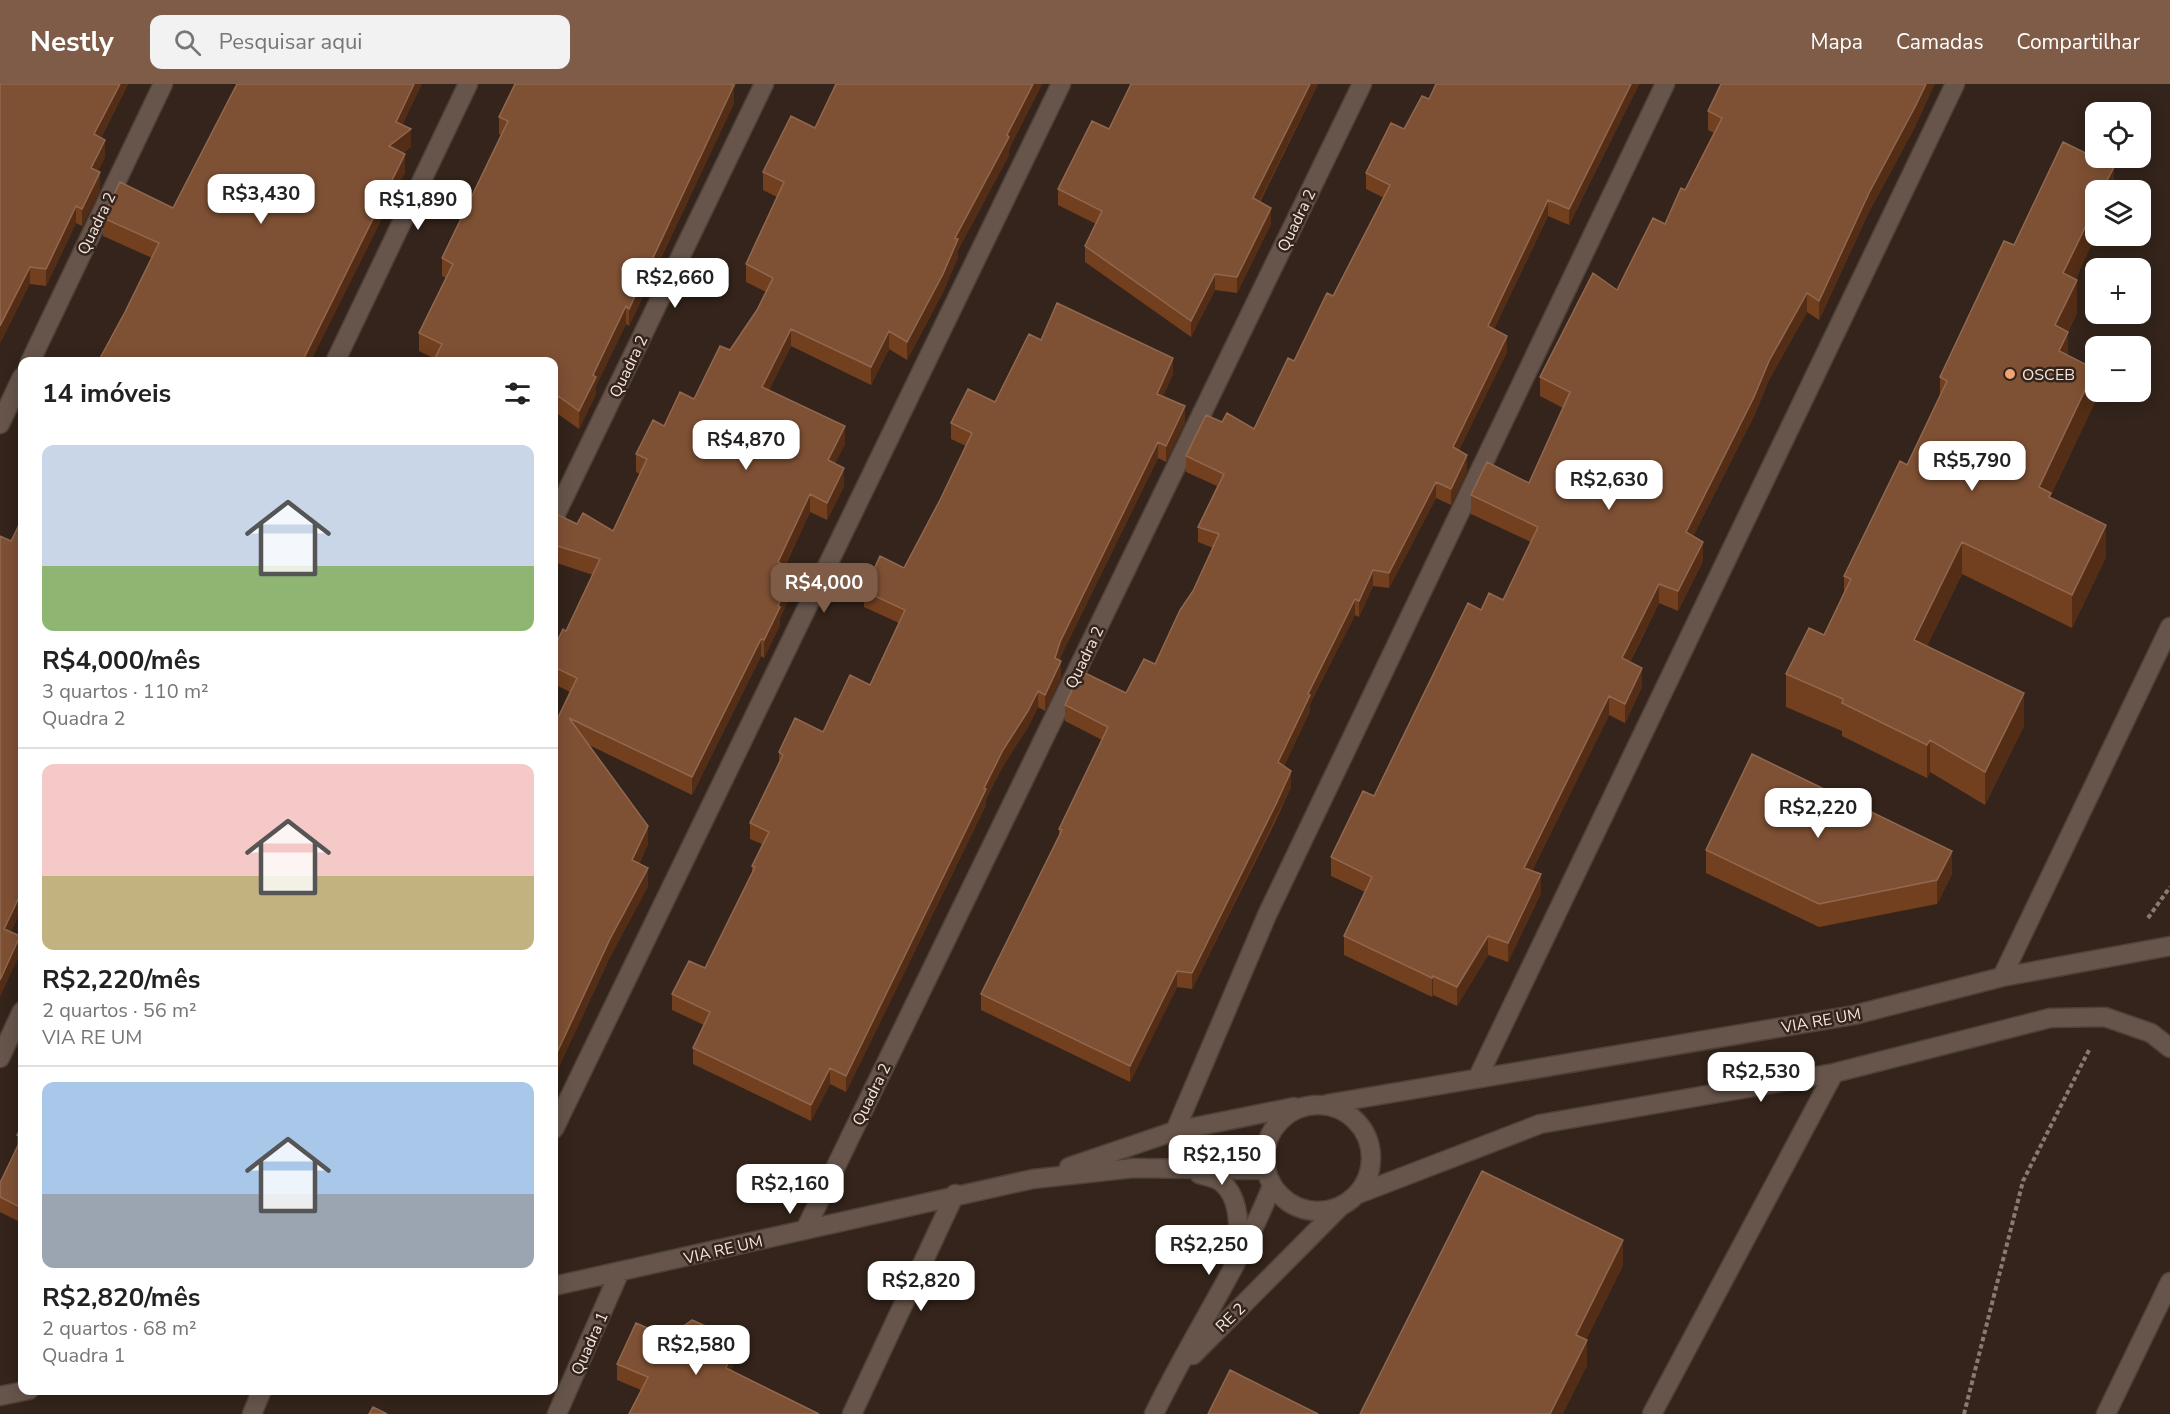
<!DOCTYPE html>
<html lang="pt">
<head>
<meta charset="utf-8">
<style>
  :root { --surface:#fff; --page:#f2f2f2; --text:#222; --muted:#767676; --line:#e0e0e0; --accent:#7e5c48 }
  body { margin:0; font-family:"Nunito Sans",sans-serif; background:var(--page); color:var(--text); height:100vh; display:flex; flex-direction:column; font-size:22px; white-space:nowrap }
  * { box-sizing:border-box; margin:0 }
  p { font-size:20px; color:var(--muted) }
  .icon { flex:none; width:33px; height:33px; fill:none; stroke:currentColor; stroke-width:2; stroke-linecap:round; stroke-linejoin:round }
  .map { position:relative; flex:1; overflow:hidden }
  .details { position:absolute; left:18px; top:273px; width:540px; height:1038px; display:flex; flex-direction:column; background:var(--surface); border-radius:12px; box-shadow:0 3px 15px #0003 }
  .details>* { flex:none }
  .buttons { position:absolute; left:2085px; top:18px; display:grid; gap:12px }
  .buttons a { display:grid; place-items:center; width:66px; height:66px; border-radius:12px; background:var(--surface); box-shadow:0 3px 15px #0003; font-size:30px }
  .price { position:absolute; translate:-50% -51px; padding:0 14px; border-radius:12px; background:#fff; color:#222; font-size:20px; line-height:39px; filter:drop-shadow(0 2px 3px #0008) }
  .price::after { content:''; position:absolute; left:50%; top:36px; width:18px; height:14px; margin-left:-9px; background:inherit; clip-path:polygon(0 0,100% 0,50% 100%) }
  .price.selected { background:var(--accent); color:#fff }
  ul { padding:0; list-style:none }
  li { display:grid; align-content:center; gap:12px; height:318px; padding:0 24px }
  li+li { border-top:2px solid var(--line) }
  li span { display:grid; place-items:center; height:186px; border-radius:12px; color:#555 }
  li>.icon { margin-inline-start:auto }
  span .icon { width:108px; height:108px; fill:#fffc; stroke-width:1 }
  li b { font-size:26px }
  h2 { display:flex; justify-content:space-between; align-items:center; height:72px; padding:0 24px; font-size:26px }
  header { display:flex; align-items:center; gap:36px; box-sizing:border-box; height:84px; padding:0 30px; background:var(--accent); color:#fff }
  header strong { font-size:28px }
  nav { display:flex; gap:33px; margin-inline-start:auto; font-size:21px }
  .search { width:420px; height:54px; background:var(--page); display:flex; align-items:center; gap:15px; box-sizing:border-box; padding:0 21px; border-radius:12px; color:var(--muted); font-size:22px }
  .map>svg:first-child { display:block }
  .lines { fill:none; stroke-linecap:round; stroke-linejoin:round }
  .minor-casing { stroke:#4e413a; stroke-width:21 }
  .path { stroke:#897b74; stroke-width:4; stroke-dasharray:4.5 3; stroke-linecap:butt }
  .minor { stroke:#67554b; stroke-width:18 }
  .wall { fill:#723f1f }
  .shaded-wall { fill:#532d15 }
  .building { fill:#7f5134; stroke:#91684f; stroke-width:1.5 }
  .poi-dot { fill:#efa376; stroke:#34241b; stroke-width:2 }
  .labels { text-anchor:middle; stroke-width:5; stroke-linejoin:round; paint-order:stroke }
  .street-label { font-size:16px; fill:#f1e5df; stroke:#34241b }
  .poi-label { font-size:16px; fill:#f1e5df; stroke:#34241b; text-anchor:start }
</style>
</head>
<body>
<header>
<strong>Nestly</strong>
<div class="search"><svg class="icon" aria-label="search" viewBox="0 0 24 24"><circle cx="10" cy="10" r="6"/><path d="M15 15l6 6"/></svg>Pesquisar aqui</div>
<nav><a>Mapa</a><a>Camadas</a><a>Compartilhar</a></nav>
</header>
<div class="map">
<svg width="2170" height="1330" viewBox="0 0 2170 1330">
  <rect width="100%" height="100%" fill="#34241b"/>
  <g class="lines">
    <defs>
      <path id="minor" d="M30 278 163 0
        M335 278 468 0
        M0 340 22 293
        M554 434 764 0
        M2002 893 2170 543
        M0 974 22 927
        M1478 993 1955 0
        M1327 1020 1854 931 2002 893 2170 862
        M1265 1074a53 53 0 1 1 106 0a53 53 0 1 1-106 0Z
        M554 1045 1061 0
        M1175 1047 1267 831 1665 0
        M1069 1083 1175 1047 1294 1023
        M1199 1090C1205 1092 1216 1094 1221 1098 1242 1114 1238 1148 1239 1171
        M1358 1110 1540 1040 1834 989 2050 934 2105 933 2151 949 2170 964
        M805 1146 1362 0
        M554 1202 1033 1095 1134 1084 1265 1086
        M1193 1271 1340 1123
        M0 1312 29 1306
        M252 1330 262 1306
        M557 1330 620 1187
        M852 1330 955 1110
        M1154 1330C1191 1253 1240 1182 1272 1102
        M1652 1330 1834 989
        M2106 1330 2170 1198"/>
    </defs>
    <!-- minor casing -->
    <use href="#minor" class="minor-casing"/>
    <!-- path -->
    <path class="path" d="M2148 834 2170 803
      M1964 1330 2023 1097 2089 966"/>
    <!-- minor -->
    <use href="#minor" class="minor"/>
  </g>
  <!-- wall -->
  <path class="wall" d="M0 0H128L101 54 105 73 98 87 100 106 82 142 76 139 46 202 30 200Z
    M1042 0 1009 65V71L958 166V173L943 208 907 276 889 265 871 301 791 262 769 306 845 360 835 379 844 402 827 436 810 428 785 482 794 504 780 534V541L764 574 761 572 692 711 589 661 648 760 639 780 648 802 610 873 554 993V642L570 608 554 600V564L566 547 593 491 554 478V429L577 440 613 447 640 390 636 388V370L664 342 694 315 730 266 757 226 766 208 746 198V180L777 113 763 106V88L815 44Z
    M1131 0H1318L1260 118 1271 140 1237 209 1215 206 1191 253 1085 178V162L1096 140 1058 121V105L1109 45Z
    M1436 0H1639L1569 141 1548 132 1494 245 1507 268 1459 366 1467 387 1451 421 1436 414 1389 504 1373 502 1359 533 1355 531 1310 620V627L1284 682 1291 703 1276 736 1192 905 1177 903 1130 998 981 926V910L1059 753V745L1102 656 1065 637V621L1126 609 1155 580 1193 507 1213 464 1198 458V443L1217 402 1186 388V372L1222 338 1254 345 1333 212 1384 114 1366 105V89L1429 15Z
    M734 5V19L629 242 626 240 596 302V310L579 345 558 330 554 339V278L435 275 419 267V249L446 194 442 192V174L501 51 499 50V33Z
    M1708 27 1916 41 1869 128 1819 236 1807 228 1769 296 1754 332 1693 452 1703 477 1678 527 1659 519 1639 560 1630 578 1642 603 1625 639 1609 631 1532 787 1541 809 1508 878 1488 871 1457 922 1433 911 1432 913 1344 871V852L1365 808 1331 792V773L1374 712 1481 526 1503 516 1531 458 1471 430V411L1529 399 1563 324 1540 312V293L1617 206 1665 140 1685 106 1714 49 1708 46Z
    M403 41 411 63 403 69 405 88 310 278H98L125 228 152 174 103 152V134L173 124Z
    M2114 106 2076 195 2077 229 2068 248V272L2095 318 2051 411V414L2106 473 2072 544 1962 490 1927 562 2024 642 1985 721 1930 688 1927 694 1842 652V647L1786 623V590L1824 551 1844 508V492L1907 381 1940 313V293L2014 161Z
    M1041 256 1173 290 1163 312 1185 338 1166 378 1158 374 1060 574V576L1061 593 1045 627 1038 623 1028 643 1003 682 986 715V721L846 1008 830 1000 811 1037 693 980V964L704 941 672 926V910L705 884 752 789V782L762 760 750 755V739L779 680V668L823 648 870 601 899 539 864 523V507L904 484 940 416 966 362 951 355V339L995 318Z
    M1706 766 1952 790 1937 820 1819 843 1706 789Z
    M22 1041V1139L0 1128V1099L17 1063V1051Z
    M668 1253 737 1272 731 1287 641 1306 617 1296V1280Z"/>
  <!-- shaded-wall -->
  <path class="shaded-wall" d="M120 0H128L94 68V50Z
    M414 0H422L396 55V38Z
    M728 0H737L734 5V19L629 242V225Z
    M1033 0H1042L1009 65V71L958 166V173L943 208 907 276V258L955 154Z
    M1310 0H1318L1253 130V114Z
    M1631 0H1639L1569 141V125Z
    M1926 0H1935L1916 41 1869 128 1819 236V217L1869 109Z
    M411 45V63L389 80V62Z
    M105 56V73L91 102V84Z
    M405 70V88L310 278H302Z
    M2114 83V106H2102Z
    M100 88V106L82 142V125Z
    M1548 116V132L1488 258V242Z
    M2096 121V152L2063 222V189Z
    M76 122V139L46 202V185Z
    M1271 124V140L1237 209V193Z
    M30 183V200L0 260V242Z
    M1215 190V206L1191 253V237Z
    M2077 196V229L2055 274V241Z
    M1807 209V228L1769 296 1754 332 1686 467V448L1769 277Z
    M626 222V240L596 302V310L579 345V327L593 291Z
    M791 245V262L762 320V303Z
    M889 247V265L871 301V283Z
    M2068 248V281L2059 267Z
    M1507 252V268L1453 379V363Z
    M1173 274V290L1157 326V310Z
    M2095 285V318L2051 411V441L2039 403Z
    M558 312V330L554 339V322Z
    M1185 322V338L1166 378V362Z
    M845 342V360L828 393V376Z
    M1158 358V374L1060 574 1055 589 1061 577V593L1045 627V611L1060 558Z
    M1467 371V387L1451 421V405Z
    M844 384V402L827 436V419Z
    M1436 398V414L1389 504V489Z
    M810 410V428L778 496V478Z
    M2106 441V473L2072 544V511Z
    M1703 458V477L1678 527V507Z
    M1962 458V490L1914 589V556Z
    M1373 486V502L1359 533V517Z
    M794 487V504L780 534V541L764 574V556L778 522Z
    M1659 500V519L1622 593V574Z
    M1355 515V531L1310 620V627L1278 694V678L1308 610Z
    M761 555V572L692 711V693Z
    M1642 584V603L1625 639V620Z
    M1038 607V623L1028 643 1003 682 986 715V721L846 1008V992L1003 666Z
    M2024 609V642L1985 721V688Z
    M1609 612V631L1524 803V784Z
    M1930 656V688L1927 694V661Z
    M1291 687V703L1192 905V889Z
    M648 742V760L632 794V776Z
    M1952 767V790L1937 820V796Z
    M648 784V802L610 873 554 993V975L610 855Z
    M1541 790V809L1508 878V859Z
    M22 807V825L4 863V845Z
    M20 852V870L0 913V896Z
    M1488 852V871L1457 922V903Z
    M1177 887V903L1130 998V982Z
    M1433 892V911L1432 913V894Z
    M830 984V1000L811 1037V1021Z
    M1623 1156V1182L1576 1277V1251Z
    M737 1256V1272L726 1300V1284Z
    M1587 1256V1282L1563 1330H1550Z"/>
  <!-- building -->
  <path class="building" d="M0 0H120L94 50 105 56 91 84 100 88 82 125 76 122 46 185 30 183 0 242Z
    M237 0H414L396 38 411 45 389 62 405 70 302 278H98L125 228 159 159 103 134 120 98 173 124Z
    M515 0H731L734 1 629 225 626 222 593 291 596 293 579 327 558 312 554 322V278H433L442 260 419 249 453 180 442 174 508 37 499 33Z
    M836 0H1033L1007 51 1009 53 955 154 958 155 943 190 907 258 889 247 871 283 791 245 762 303 845 342 828 376 844 384 827 419 810 410 778 478 794 487 778 522 780 523 764 556 761 555 692 693 569 634 648 742 632 776 648 784 610 855 554 975V642L577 594 554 583V564L563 545 566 547 600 475 554 461V429L577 440 583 429 613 447 647 375 636 370 653 336 664 342 680 308 694 315 720 262 730 266 757 226 773 194 746 180 784 98 763 88 791 32 815 44Z
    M1131 0H1310L1253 114 1271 124 1237 193 1215 190 1191 237 1085 162 1102 127 1058 105 1092 37 1109 45Z
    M1436 0H1631L1569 125 1548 116 1488 242 1507 252 1453 363 1467 371 1451 405 1436 398 1389 489 1373 486 1359 517 1355 515 1308 610 1310 611 1278 678 1291 687 1276 720 1192 889 1177 887 1130 982 981 910 1062 746 1059 745 1108 643 1065 621 1081 587 1126 609 1144 575 1155 580 1180 526 1193 507 1219 450 1198 443 1224 390 1186 372 1206 331 1222 338 1227 329 1254 345 1288 274 1294 277 1327 209 1333 212 1390 101 1366 89 1391 39 1404 45 1422 12 1429 15Z
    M1721 0H1926L1916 21 1869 109 1819 217 1807 209 1769 277 1754 313 1686 448 1703 458 1678 507 1659 500 1622 574 1642 584 1625 620 1609 612 1524 784 1541 790 1508 859 1488 852 1457 903 1433 892 1432 894 1344 852 1372 793 1331 773 1363 707 1374 712 1468 519 1481 526 1489 509 1503 516 1538 443 1471 411 1487 378 1529 399 1570 308 1540 293 1593 189 1617 206 1653 134 1665 140 1681 104 1685 106 1722 34 1708 27Z
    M2063 58 2114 83 2102 106H2096V121L2063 189 2077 196 2055 241 2068 248 2059 267 2095 285 2039 403 2051 409 2049 413 2106 441 2072 511 1962 458 1914 556 2024 609 1985 688 1930 656 1927 661 1842 619 1843 615 1786 590 1809 544 1824 551 1851 495 1844 492 1900 377 1907 381 1947 297 1940 293 2004 157 2014 161Z
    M1057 219 1173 274 1157 310 1185 322 1166 362 1158 358 1060 558 1055 574 1061 577 1045 611 1038 607 1028 627 1003 666 984 704 986 705 846 992 830 984 811 1021 693 964 710 928 672 910 689 877 705 884 755 783 752 782 769 748 750 739 783 671 779 668 795 634 823 648 850 591 870 601 905 526 864 507 880 472 904 484 940 416 972 349 951 339 968 305 995 318 1029 250 1041 256Z
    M22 435V807L4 845 20 852 0 896V452L11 457Z
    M1752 670 1952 767 1937 796 1819 820 1706 766Z
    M22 1041V1124L0 1113V1099L22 1053 17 1051Z
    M1482 1087 1623 1156 1576 1251 1587 1256 1550 1330H1360Z
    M692 1236 737 1256 726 1284 819 1330H629L648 1293 617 1280 636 1239 668 1253Z
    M1230 1286 1318 1330H1208Z
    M373 1323 387 1330H369Z"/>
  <!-- markers -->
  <circle class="poi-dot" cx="2010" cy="290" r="6"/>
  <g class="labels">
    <!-- street labels -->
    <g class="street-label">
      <text transform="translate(1296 136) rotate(-64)" y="6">Quadra 2</text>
      <text transform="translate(96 139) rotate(-64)" y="6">Quadra 2</text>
      <text transform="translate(628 282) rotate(-64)" y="6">Quadra 2</text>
      <text transform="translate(1084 573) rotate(-64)" y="6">Quadra 2</text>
      <text transform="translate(1821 936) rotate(-10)" y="6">VIA RE UM</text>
      <text transform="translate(871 1010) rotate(-64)" y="6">Quadra 2</text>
      <text transform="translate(723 1165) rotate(-13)" y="6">VIA RE UM</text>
      <text transform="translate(1230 1233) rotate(-44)" y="6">RE 2</text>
      <text transform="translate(589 1259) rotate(-66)" y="6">Quadra 1</text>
    </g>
    <!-- poi labels -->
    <g class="poi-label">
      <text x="2022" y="296">OSCEB</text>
    </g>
  </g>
</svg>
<div class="buttons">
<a><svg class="icon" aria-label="locate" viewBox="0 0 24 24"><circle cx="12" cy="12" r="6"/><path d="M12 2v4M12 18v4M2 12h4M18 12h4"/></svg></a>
<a><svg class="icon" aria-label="layers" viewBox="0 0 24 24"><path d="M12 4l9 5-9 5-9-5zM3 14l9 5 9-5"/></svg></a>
<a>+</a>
<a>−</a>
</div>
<b class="price" style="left:261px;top:141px">R$3,430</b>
<b class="price" style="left:418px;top:147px">R$1,890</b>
<b class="price" style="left:675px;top:225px">R$2,660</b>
<b class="price" style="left:746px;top:387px">R$4,870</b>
<b class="price" style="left:1972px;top:408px">R$5,790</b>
<b class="price" style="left:1609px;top:427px">R$2,630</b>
<b class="price selected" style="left:824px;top:530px">R$4,000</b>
<b class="price" style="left:1818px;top:755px">R$2,220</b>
<b class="price" style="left:1761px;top:1019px">R$2,530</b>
<b class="price" style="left:1222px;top:1102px">R$2,150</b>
<b class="price" style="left:790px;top:1131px">R$2,160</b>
<b class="price" style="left:1209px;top:1192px">R$2,250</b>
<b class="price" style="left:921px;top:1228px">R$2,820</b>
<b class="price" style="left:696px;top:1292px">R$2,580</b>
<section class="details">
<h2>14 imóveis<svg class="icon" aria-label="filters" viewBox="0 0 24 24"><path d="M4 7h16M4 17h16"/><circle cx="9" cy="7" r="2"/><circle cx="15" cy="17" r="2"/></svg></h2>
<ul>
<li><span style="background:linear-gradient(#c9d6e8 65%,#8fb573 0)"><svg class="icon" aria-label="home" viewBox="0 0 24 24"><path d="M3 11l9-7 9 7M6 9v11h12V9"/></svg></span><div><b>R$4,000/mês</b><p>3 quartos · 110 m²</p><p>Quadra 2</p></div></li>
<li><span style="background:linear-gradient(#f6c9c9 60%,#c2b280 0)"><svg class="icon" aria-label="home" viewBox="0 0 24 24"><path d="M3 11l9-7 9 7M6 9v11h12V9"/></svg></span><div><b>R$2,220/mês</b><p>2 quartos · 56 m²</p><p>VIA RE UM</p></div></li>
<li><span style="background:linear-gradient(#a9c7e8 60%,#9aa5b1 0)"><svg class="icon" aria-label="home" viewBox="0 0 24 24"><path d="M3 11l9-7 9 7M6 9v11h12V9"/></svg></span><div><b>R$2,820/mês</b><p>2 quartos · 68 m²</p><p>Quadra 1</p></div></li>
</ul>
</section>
</div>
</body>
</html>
